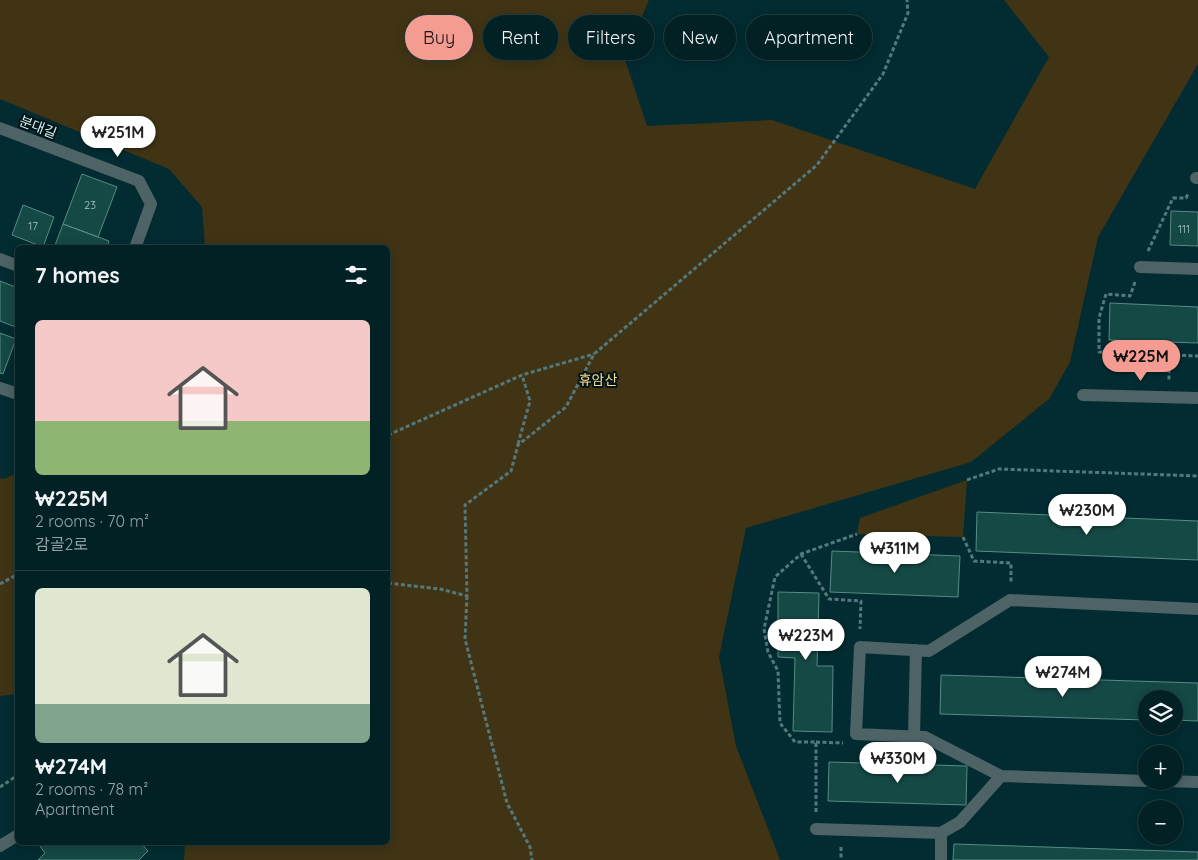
<!DOCTYPE html>
<html lang="en">
<head>
<meta charset="utf-8">
<style>
  :root { --surface:#022125; --page:#102e32; --text:#f1f3f6; --muted:#96a3a7; --line:#233e42; --accent:#f59c92 }
  body { margin:0; font-family:Quicksand,"Noto Sans KR",sans-serif; background:var(--page); color:var(--text); height:100vh; display:flex; flex-direction:column; font-size:19px; white-space:nowrap }
  * { box-sizing:border-box; margin:0 }
  p { font-size:16px; color:var(--muted) }
  .icon { flex:none; width:28px; height:28px; fill:none; stroke:currentColor; stroke-width:2; stroke-linecap:round; stroke-linejoin:round }
  .map { position:relative; flex:1; overflow:hidden }
  .panel { position:absolute; left:15px; top:245px; width:375px; height:600px; display:flex; flex-direction:column; background:var(--surface); border-radius:8px; box-shadow:0 2px 12px #0003,0 0 0 1px var(--line) }
  .panel>* { flex:none }
  .top-card { position:absolute; left:405px; top:15px; width:475px; height:45px; display:flex; gap:10px }
  .fabs { position:absolute; left:1138px; top:690px; display:grid; gap:10px }
  .fabs a { display:grid; place-items:center; width:45px; height:45px; border-radius:50%; background:var(--surface); box-shadow:0 2px 12px #0003,0 0 0 1px var(--line); font-size:25px }
  .price { position:absolute; translate:-50% -42px; padding:0 11px; border-radius:18px; background:#fff; color:#222; font-size:16px; line-height:32px; filter:drop-shadow(0 1px 2px #0008) }
  .price::after { content:''; position:absolute; left:50%; top:30px; width:15px; height:11px; margin-left:-8px; background:inherit; clip-path:polygon(0 0,100% 0,50% 100%) }
  .price.active { background:var(--accent); color:#111 }
  ul { padding:0; list-style:none }
  li { display:grid; align-content:center; gap:10px; height:265px; padding:0 20px }
  li+li { border-top:1px solid var(--line) }
  li span { display:grid; place-items:center; height:155px; border-radius:8px; color:#555 }
  li>.icon { margin-inline-start:auto }
  span .icon { width:90px; height:90px; fill:#fffc; stroke-width:1 }
  li b { font-size:21px }
  h2 { display:flex; justify-content:space-between; align-items:center; height:60px; padding:0 20px; font-size:21px }
  .tag { padding:0 18px; border-radius:22px; background:var(--surface); box-shadow:0 2px 12px #0003,0 0 0 1px var(--line); font-size:18px; line-height:45px }
  .tag.active { background:var(--accent); color:#111 }
  .map>svg:first-child { display:block }
  .green { fill:#413415 }
  .building { fill:#154945; stroke:#578b85 }
  .lines { fill:none; stroke-linecap:round; stroke-linejoin:round }
  .path { stroke:#54787c; stroke-width:3; stroke-dasharray:4 2.5; stroke-linecap:butt }
  .minor { stroke:#4e6366; stroke-width:12 }
  .labels { text-anchor:middle; stroke-width:4; stroke-linejoin:round; paint-order:stroke }
  .number-label { font-size:11px; fill:#a5c6c8 }
  .street-label { font-size:14px; fill:#d5f0f3; stroke:#011316 }
  .park-label { font-size:14px; fill:#fddd92; stroke:#011316 }
</style>
</head>
<body>
<div class="map">
<svg width="1198" height="860" viewBox="0 0 1198 860">
  <rect width="100%" height="100%" fill="#022c31"/>
  <!-- green -->
  <path class="green" d="M0 0H649L624 57 647 126 772 120 975 189 1049 57 1004 0H1198V64L1098 237 1070 362 1049 399 971 462 746 528 719 657 736 746 780 860H184L185 843 388 842V248L205 247 202 207 169 169 0 99Z
    M17 473V694L0 696V478L4 479Z
    M967 480 963 537 857 534 860 518Z"/>
  <!-- building -->
  <path class="building" d="M82 174 117 187 98 237 63 224Z
    M23 205 54 217 43 247 12 235Z
    M1171 211 1198 212V246L1170 245Z
    M63 224 109 241 107 248H54Z
    M0 281 18 288V328L0 321Z
    M1110 303 1198 307V343L1109 340Z
    M0 333 16 339 3 374 0 373Z
    M977 512 1198 521V560L976 551Z
    M832 551 960 556 958 597 830 592Z
    M778 592 819 593 817 666H833L832 732 793 731 795 658 778 657Z
    M941 675 1198 683V721L1174 720V699H1146V720L940 714Z
    M829 762 967 766 966 805 828 801Z
    M37 842H140L148 851 139 860H38L45 853Z
    M954 844 1198 852V860H953Z"/>
  <g class="lines">
    <!-- path -->
    <path class="path" d="M1148 251 1173 198H1186L1188 194
      M1135 282 1130 296 1106 294 1099 318V352L1169 355V381
      M1169 355 1198 356
      M388 435 522 375 594 354
      M518 444 530 401 522 375
      M967 480 999 469 1198 476
      M963 537 974 561 1011 563V583
      M801 554 829 599 861 601 860 629
      M388 583 440 589 467 596 465 505 511 471 518 445 566 407 594 354 817 165 883 74 908 13 907 0
      M0 584 18 574
      M467 596 465 639 507 803 530 847 532 860
      M816 742 843 743
      M0 787 18 775
      M816 812V742H795L780 723 778 671 768 652 764 629 775 577 801 554 857 534
      M841 847V860"/>
    <!-- minor -->
    <path class="minor" d="M0 128 139 181 151 204 135 248
      M1196 178H1198
      M0 259 18 266
      M1140 267 1198 269
      M0 388 18 394
      M1083 395 1198 398
      M914 736 916 650
      M1146 781 1001 776 925 737 856 734 860 647 929 651 1010 600 1198 609
      M1164 781 1198 782
      M816 829 941 833V860
      M941 833 960 822 1001 776
      M0 846 18 835"/>
  </g>
  <g class="labels">
    <!-- number labels -->
    <g class="number-label">
      <text x="90" y="209">23</text>
      <text x="33" y="230">17</text>
      <text x="1184" y="233">111</text>
    </g>
    <!-- street labels -->
    <g class="street-label">
      <text transform="translate(38 127) rotate(21)" y="5">분대길</text>
    </g>
    <!-- park labels -->
    <g class="park-label">
      <text x="598" y="385">휴암산</text>
    </g>
  </g>
</svg>
<div class="fabs">
<a><svg class="icon" aria-label="layers" viewBox="0 0 24 24"><path d="M12 4l9 5-9 5-9-5zM3 14l9 5 9-5"/></svg></a>
<a>+</a>
<a>−</a>
</div>
<b class="price" style="left:118px;top:158px">₩251M</b>
<b class="price active" style="left:1141px;top:382px">₩225M</b>
<b class="price" style="left:1087px;top:536px">₩230M</b>
<b class="price" style="left:895px;top:574px">₩311M</b>
<b class="price" style="left:806px;top:661px">₩223M</b>
<b class="price" style="left:1063px;top:698px">₩274M</b>
<b class="price" style="left:898px;top:784px">₩330M</b>
<div class="top-card">
<a class="tag active">Buy</a>
<a class="tag">Rent</a>
<a class="tag">Filters</a>
<a class="tag">New</a>
<a class="tag">Apartment</a>
</div>
<section class="panel">
<h2>7 homes<svg class="icon" aria-label="filters" viewBox="0 0 24 24"><path d="M4 7h16M4 17h16"/><circle cx="9" cy="7" r="2"/><circle cx="15" cy="17" r="2"/></svg></h2>
<ul>
<li><span style="background:linear-gradient(#f6c9c9 65%,#8fb573 0)"><svg class="icon" aria-label="home" viewBox="0 0 24 24"><path d="M3 11l9-7 9 7M6 9v11h12V9"/></svg></span><div><b>₩225M</b><p>2 rooms · 70 m²</p><p>감골2로</p></div></li>
<li><span style="background:linear-gradient(#dfe7d0 75%,#7fa58c 0)"><svg class="icon" aria-label="home" viewBox="0 0 24 24"><path d="M3 11l9-7 9 7M6 9v11h12V9"/></svg></span><div><b>₩274M</b><p>2 rooms · 78 m²</p><p>Apartment</p></div></li>
</ul>
</section>
</div>
</body>
</html>
